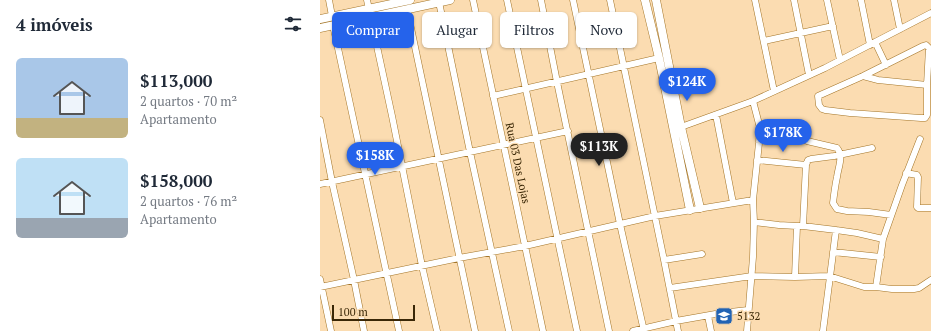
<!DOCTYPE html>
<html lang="pt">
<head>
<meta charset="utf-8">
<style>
  :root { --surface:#fff; --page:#f6f6f7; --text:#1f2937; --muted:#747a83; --accent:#2563eb }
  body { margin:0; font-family:"PT Serif",serif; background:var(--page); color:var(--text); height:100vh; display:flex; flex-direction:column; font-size:15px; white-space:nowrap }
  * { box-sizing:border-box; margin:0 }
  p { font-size:13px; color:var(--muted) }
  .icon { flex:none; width:22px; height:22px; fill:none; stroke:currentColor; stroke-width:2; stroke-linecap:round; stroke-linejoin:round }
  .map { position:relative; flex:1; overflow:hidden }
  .sheet { display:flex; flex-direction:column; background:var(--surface); width:320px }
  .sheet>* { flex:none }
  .top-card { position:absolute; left:12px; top:12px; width:380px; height:36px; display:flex; gap:8px }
  .scale { position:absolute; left:12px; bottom:10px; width:83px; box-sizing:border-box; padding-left:4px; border:2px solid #3a2706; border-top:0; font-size:11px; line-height:14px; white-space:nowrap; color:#3a2706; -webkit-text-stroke:3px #fbdcb1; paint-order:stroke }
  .price { position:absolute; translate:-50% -34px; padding:0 9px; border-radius:14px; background:var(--accent); color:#fff; font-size:13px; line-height:26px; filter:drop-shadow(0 1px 2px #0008) }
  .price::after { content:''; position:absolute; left:50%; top:24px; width:12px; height:9px; margin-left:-6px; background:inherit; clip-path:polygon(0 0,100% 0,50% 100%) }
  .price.on { background:#222; color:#fff }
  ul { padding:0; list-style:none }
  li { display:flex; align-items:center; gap:12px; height:100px; padding:0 16px }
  li span { display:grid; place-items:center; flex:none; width:112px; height:80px; border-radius:6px; color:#555 }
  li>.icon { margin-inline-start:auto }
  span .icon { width:48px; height:48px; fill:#fffc; stroke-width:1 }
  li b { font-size:17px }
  h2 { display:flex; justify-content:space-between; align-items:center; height:48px; padding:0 16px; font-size:17px }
  .chip { padding:0 14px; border-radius:6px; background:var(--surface); box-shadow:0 1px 3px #0004; font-size:14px; line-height:36px }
  .chip.on { background:var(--accent); color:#fff }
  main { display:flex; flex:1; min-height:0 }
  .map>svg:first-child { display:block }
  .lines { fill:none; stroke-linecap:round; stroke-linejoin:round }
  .minor-casing { stroke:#a47527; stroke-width:7 }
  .tertiary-casing { stroke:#a47527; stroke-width:9 }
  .minor { stroke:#fff; stroke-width:6 }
  .tertiary { stroke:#fff; stroke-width:8 }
  .labels { text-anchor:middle; stroke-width:3; stroke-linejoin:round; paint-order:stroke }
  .street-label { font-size:11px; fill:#3a2706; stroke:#fbdcb1 }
  .poi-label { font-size:11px; fill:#3a2706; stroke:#fbdcb1; text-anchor:start }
</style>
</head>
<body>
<main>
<section class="sheet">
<h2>4 imóveis<svg class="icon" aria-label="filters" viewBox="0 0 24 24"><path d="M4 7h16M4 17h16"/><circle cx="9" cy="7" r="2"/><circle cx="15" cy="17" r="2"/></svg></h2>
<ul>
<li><span style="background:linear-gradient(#a9c7e8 75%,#c2b280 0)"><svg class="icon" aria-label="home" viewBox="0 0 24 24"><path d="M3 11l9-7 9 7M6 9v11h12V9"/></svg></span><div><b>$113,000</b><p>2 quartos · 70 m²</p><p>Apartamento</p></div></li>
<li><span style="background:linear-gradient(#bfe0f5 75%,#9aa5b1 0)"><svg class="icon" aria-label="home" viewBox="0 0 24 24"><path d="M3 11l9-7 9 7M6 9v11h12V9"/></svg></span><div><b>$158,000</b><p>2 quartos · 76 m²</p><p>Apartamento</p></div></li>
</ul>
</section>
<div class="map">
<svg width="611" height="331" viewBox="0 0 611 331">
  <rect width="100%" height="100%" fill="#fbdcb1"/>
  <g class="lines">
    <defs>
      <path id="minor" d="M9 0 12 16
        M47 0 72 116 102 266 117 331
        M153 0 223 331
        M187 0 257 331
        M221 0 237 82 289 331
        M253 0 300 224 324 331
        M290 0 344 260 358 331
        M435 0 454 91
        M474 0 489 75
        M507 0 520 60
        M541 0 550 45
        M574 0 580 29
        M119 2 150 152 189 331
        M87 9 155 331
        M13 25 79 331
        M444 41 513 26
        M555 42 566 65
        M606 45 609 48 607 85V115L605 118H601L530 113 505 110 502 109 499 105 498 96 543 76 603 46Z
        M543 76 558 80 607 85
        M173 96 339 58
        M396 115 413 203
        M0 120 12 182 34 280 44 331
        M361 127 433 101
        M440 128 459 132 487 141 517 148C524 156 518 168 517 177 515 186 514 195 513 203L517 209 527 211 549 212 571 215
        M437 160 486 165
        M586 173 597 175 598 177 597 207 598 208H611
        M0 184 248 131
        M434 222 459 225 477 226H483L516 230 537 233 563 239 582 185 600 139
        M483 226 486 165 488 160 491 159 514 156 552 148
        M513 252 561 257
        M344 260 382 254
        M475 277 477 226
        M0 279 11 331
        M0 287 139 258 205 246 335 216 433 200
        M556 287 563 239
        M350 288 432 276 475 277 509 276 544 287H556L572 289H594L599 288 611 280
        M388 316 391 331
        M313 331 356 321 401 313 428 310
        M427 331 433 257 434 222 433 200 439 143 440 128 433 101 505 68 611 13
        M503 331 516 230"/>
      <path id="tertiary" d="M325 0 339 58 370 210
        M336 0 361 127 380 208
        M0 19 90 0
        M0 28 130 0"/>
    </defs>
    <!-- minor casing -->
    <use href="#minor" class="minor-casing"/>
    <!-- tertiary casing -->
    <use href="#tertiary" class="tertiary-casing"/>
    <!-- minor -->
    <use href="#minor" class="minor"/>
    <!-- tertiary -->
    <use href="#tertiary" class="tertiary"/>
  </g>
  <!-- icons -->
  <defs>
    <symbol id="school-square" viewBox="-11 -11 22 22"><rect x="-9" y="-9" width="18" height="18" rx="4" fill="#2163b4" stroke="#fbdcb1"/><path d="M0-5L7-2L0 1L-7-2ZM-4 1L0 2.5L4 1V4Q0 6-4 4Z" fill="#fff"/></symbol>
  </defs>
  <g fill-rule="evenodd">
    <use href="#school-square" x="394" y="306" width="20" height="20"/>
  </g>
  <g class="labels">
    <!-- street labels -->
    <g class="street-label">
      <text transform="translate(198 163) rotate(78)" y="4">Rua 03 Das Lojas</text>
    </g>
    <!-- poi labels -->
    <g class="poi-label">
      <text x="417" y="320">5132</text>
    </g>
  </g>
</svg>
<div class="scale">100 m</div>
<b class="price" style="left:367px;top:102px">$124K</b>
<b class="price" style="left:463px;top:153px">$178K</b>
<b class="price on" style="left:279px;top:167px">$113K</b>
<b class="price" style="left:55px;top:176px">$158K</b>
<div class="top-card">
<a class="chip on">Comprar</a>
<a class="chip">Alugar</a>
<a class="chip">Filtros</a>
<a class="chip">Novo</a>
</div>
</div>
</main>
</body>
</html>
